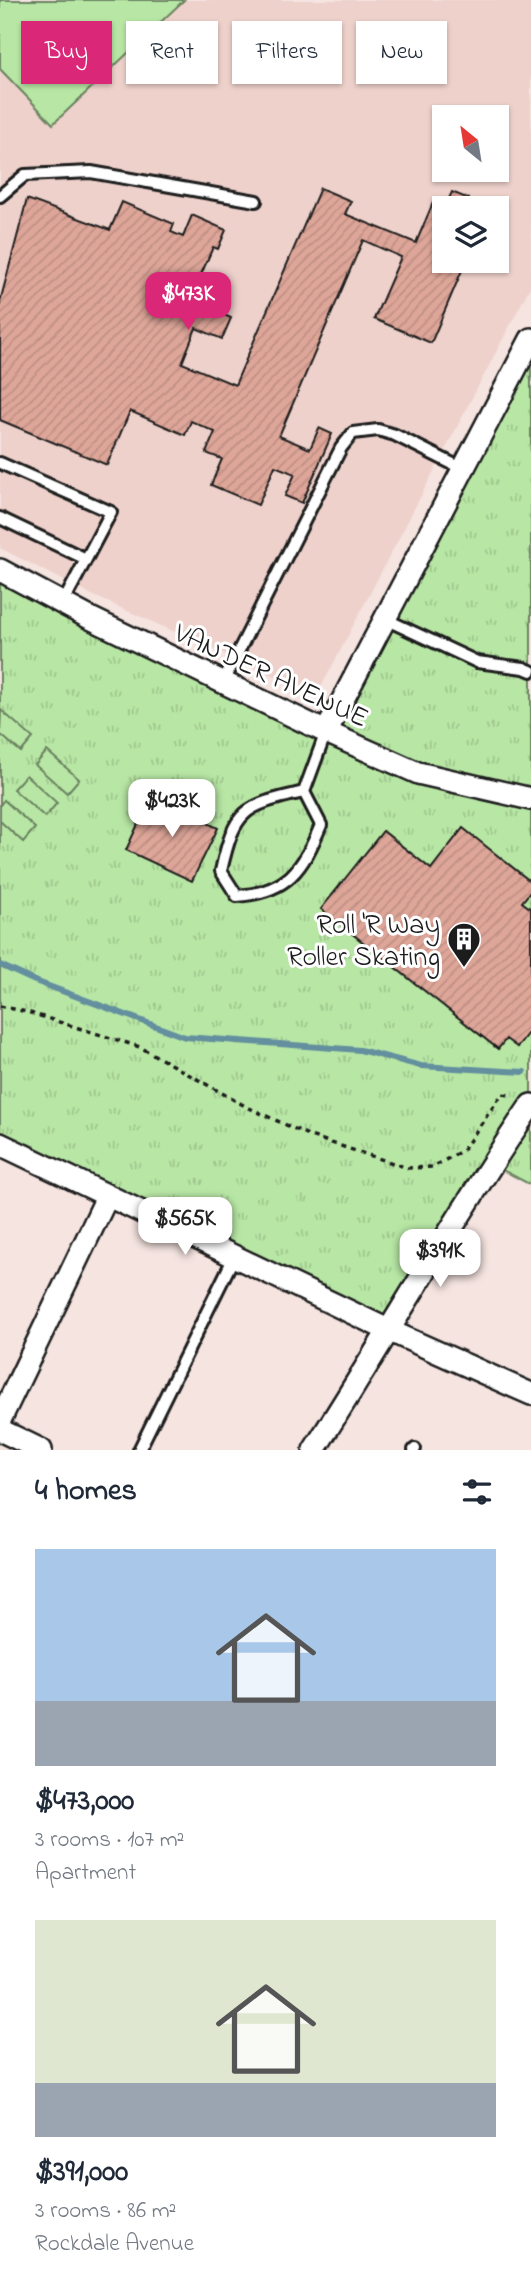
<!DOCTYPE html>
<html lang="en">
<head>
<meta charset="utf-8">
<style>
  :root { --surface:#fff; --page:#f2f2f3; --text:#1f2937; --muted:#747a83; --accent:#db2777 }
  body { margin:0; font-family:"Indie Flower",sans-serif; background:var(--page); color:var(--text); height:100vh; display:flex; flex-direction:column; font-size:26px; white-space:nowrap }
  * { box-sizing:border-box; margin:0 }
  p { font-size:23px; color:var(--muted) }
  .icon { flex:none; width:38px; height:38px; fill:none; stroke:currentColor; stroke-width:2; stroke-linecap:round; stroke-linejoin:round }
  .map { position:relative; height:1450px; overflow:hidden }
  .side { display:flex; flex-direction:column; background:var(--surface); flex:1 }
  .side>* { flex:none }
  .top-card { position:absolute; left:21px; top:21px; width:490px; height:63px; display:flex; gap:14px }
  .needle { width:46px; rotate:330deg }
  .fabs { position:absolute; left:432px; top:105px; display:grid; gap:14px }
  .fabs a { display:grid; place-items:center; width:77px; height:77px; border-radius:0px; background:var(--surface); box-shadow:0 2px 5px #0004; font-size:35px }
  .price { position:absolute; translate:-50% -60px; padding:0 16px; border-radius:14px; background:#fff; color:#222; font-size:23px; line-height:46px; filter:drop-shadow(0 2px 4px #0008) }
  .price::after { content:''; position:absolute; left:50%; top:42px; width:21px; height:16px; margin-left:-10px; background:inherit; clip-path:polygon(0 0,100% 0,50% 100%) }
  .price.active { background:var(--accent); color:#fff }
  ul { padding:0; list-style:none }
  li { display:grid; align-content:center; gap:14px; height:371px; padding:0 35px }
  li span { display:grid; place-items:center; height:217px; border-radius:0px; color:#555 }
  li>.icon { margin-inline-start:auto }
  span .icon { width:126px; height:126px; fill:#fffc; stroke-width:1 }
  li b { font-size:30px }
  h2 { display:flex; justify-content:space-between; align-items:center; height:84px; padding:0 35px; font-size:30px }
  .tag { padding:0 24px; border-radius:0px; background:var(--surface); box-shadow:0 2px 5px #0004; font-size:24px; line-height:63px }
  .tag.active { background:var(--accent); color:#fff }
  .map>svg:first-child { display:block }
  .built { fill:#eed1cb; fill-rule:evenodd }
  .grass { fill:url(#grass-tufts); stroke:#6a8260; stroke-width:2 }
  .pitch { fill:#b8e7a5; stroke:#6a8260; stroke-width:2 }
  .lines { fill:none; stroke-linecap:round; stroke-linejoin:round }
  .stream { stroke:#638f9e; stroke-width:6 }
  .building { fill:url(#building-hatch); stroke:#1c1c1c; stroke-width:2 }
  .service-casing { stroke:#1c1c1c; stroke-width:16 }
  .minor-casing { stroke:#1c1c1c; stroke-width:26 }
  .path { stroke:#1c1c1c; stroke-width:3.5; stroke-dasharray:5 5; stroke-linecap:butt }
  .service { stroke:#fff; stroke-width:10 }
  .minor { stroke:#fff; stroke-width:21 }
  .labels { text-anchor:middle; stroke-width:6; stroke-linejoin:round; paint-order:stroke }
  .street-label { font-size:28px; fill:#1c1c1c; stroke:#fff }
  .poi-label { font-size:28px; fill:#1c1c1c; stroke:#fff; text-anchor:end }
</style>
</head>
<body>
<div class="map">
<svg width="531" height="1450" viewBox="0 0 531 1450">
  <defs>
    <pattern id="grass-tufts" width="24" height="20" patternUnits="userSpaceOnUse" patternTransform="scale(1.75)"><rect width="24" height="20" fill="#b8e7a5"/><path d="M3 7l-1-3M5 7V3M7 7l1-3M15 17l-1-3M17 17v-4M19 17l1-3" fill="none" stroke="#9ec68d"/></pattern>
    <pattern id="building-hatch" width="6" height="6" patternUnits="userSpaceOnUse" patternTransform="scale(1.75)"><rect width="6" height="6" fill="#dea699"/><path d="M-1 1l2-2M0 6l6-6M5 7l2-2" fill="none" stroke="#be8e83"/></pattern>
  </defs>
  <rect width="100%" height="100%" fill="#f5e4e0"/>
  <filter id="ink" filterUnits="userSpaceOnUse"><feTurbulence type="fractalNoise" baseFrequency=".0143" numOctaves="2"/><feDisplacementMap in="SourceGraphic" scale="14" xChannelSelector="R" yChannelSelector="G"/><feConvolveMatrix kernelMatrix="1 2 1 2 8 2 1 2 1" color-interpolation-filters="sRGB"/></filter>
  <g filter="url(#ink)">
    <!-- built -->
    <path class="built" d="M0 0H531V285L317 695 94 596 0 548ZM444 117H497V170H444ZM444 208H497V261H444Z"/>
    <!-- grass -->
    <path class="grass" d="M531 339V1185L491 1164 390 1331 0 1144V570L326 732Z"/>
    <!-- pitch -->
    <path class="pitch" d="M0 0H184L53 124 0 69Z
      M1 710 33 738 21 752 0 734Z
      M47 751 79 779 67 793 35 765Z
      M26 775 57 803 45 817 13 789Z
      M4 800 35 828 23 842 0 821V805Z"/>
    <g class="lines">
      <!-- stream -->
      <path class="stream" d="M0 965 35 981 185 1037 360 1050 421 1066 524 1072"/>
    </g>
    <!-- building -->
    <path class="building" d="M320 188 351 201 345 214 416 243 435 198 447 203 452 192 469 199 465 208H444V261H466L431 343 374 319 401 257 363 240 279 436 310 449 319 428 332 434 302 503 285 496 295 474 275 466 258 505 211 485 222 459 206 453 215 432 191 421 185 435 130 411 107 465 0 420V302L27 199 110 230 122 202 174 224 171 232 183 237 192 215 226 230 218 249 213 247 190 300 231 318 222 339 196 328 182 363 235 385Z
      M151 796 218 828 192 881 126 850Z
      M463 828 531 882V891L522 902 531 909V1029L517 1047 506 1039 498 1049 321 909 383 831 431 869Z"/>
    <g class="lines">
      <defs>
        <path id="service" d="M0 196 25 175 91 172 256 201
          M0 463 111 512 63 603
          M0 518 86 559
          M385 619 477 662 524 668 531 671
          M223 682 341 448 353 433 378 430 395 435 463 469
          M304 792C243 806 235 809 221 871L237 896C288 892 302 870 321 825L304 792 326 732
          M139 1450 234 1257
          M414 1450 415 1449"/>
        <path id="minor" d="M0 570 88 617 326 732 418 773 531 799
          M326 732 531 339
          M0 1144 390 1331 531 1394
          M0 1420 107 1197
          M0 1430 41 1450
          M314 1450C387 1336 455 1217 531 1105"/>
      </defs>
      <!-- service casing -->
      <use href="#service" class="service-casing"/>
      <!-- minor casing -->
      <use href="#minor" class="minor-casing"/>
      <!-- path -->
      <path class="path" d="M0 1006 27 1012 140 1047 245 1106 310 1136 408 1168 433 1167 463 1150 502 1094 511 1095"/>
      <!-- service -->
      <use href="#service" class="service"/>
      <!-- minor -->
      <use href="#minor" class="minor"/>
    </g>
  </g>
  <!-- icons -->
  <defs>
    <symbol id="building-pin" viewBox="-11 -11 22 30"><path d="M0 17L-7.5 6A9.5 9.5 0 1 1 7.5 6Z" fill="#1c1c1c" stroke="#fff"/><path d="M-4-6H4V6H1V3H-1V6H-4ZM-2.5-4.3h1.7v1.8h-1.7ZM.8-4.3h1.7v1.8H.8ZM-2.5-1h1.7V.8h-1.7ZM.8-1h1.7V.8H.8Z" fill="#fff"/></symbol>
  </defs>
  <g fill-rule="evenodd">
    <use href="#building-pin" x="445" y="920" width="38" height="52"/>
  </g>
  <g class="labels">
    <!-- street labels -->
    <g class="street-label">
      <text transform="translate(272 674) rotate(25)" y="10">VANDER AVENUE</text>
    </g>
    <!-- poi labels -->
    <g class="poi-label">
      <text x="440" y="933">Roll 'R Way<tspan x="440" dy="32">Roller Skating</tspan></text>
    </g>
  </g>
</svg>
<div class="fabs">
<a><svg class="needle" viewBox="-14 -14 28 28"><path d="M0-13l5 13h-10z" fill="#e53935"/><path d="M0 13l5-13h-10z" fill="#747a83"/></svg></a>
<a><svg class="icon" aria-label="layers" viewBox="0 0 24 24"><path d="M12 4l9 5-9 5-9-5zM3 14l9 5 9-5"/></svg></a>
</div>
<b class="price active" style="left:188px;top:332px">$473K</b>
<b class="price" style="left:172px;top:839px">$423K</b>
<b class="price" style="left:185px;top:1257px">$565K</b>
<b class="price" style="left:440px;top:1289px">$391K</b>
<div class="top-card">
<a class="tag active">Buy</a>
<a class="tag">Rent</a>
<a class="tag">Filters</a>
<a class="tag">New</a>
</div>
</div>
<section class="side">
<h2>4 homes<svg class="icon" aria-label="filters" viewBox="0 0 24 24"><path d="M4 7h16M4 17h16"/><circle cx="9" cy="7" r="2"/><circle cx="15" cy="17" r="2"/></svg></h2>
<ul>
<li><span style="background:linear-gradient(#a9c7e8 70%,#9aa5b1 0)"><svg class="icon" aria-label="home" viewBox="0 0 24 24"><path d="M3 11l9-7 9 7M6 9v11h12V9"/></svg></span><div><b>$473,000</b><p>3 rooms · 107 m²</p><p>Apartment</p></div></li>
<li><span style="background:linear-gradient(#dfe7d0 75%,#9aa5b1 0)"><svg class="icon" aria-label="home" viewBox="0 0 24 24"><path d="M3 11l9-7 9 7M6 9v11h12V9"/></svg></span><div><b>$391,000</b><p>3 rooms · 86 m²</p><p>Rockdale Avenue</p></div></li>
</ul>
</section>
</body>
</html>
